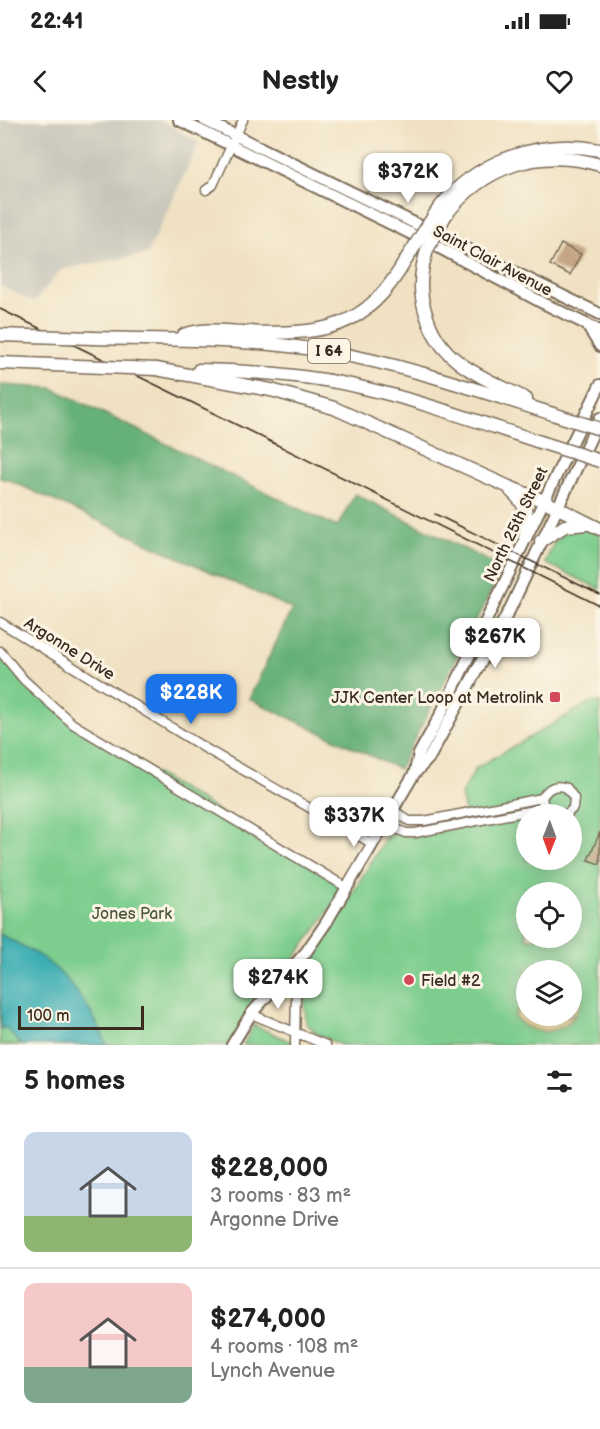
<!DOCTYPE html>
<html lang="en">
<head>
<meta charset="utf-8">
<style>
  :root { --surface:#fff; --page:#f2f2f2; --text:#222; --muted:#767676; --line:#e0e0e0; --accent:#1a73e8 }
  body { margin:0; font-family:"Balsamiq Sans",sans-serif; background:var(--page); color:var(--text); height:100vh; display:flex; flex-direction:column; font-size:22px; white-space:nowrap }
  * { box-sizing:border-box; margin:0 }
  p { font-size:20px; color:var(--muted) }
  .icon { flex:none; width:33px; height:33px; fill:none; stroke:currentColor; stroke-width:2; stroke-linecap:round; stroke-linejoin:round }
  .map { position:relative; height:925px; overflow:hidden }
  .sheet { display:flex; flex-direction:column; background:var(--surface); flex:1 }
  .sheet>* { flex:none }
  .needle { width:39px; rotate:181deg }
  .controls { position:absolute; left:516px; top:684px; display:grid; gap:12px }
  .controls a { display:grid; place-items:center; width:66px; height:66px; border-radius:50%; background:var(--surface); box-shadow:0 3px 15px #0003; font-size:30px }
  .scale { position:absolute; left:18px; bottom:15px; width:126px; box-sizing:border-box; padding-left:6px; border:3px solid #3b2a1e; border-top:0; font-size:16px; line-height:21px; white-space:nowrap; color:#3b2a1e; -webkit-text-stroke:4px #fcf5e5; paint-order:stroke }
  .price { position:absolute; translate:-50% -51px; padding:0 14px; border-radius:12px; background:#fff; color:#222; font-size:20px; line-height:39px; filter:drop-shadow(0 2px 3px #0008) }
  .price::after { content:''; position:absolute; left:50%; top:36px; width:18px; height:14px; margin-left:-9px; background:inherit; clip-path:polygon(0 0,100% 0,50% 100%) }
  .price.active { background:var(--accent); color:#fff }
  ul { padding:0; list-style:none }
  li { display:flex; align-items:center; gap:18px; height:150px; padding:0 24px }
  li+li { border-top:2px solid var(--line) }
  li span { display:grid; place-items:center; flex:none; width:168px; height:120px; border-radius:12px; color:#555 }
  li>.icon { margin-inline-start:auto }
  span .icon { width:72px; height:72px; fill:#fffc; stroke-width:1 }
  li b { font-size:26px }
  h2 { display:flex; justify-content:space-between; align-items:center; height:72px; padding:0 24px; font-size:26px }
  .status { display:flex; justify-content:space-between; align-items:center; height:42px; padding:0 30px; background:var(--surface); direction:ltr }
  .status svg { height:16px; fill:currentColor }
  header { display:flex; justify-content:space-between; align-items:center; height:78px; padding:0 24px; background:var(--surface); font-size:27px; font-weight:700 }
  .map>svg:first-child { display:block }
  .industrial { fill:#c6c5b8 }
  .green { fill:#7dcd8e; stroke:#5c7c56; stroke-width:1.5; fill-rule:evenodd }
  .forest { fill:#66b079; stroke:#506d4c; stroke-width:1.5 }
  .sand { fill:#eeda9e; stroke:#94825e; stroke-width:1.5 }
  .water { fill:#3badb3; stroke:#3b6c68; stroke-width:1.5 }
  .building { fill:#c1a07f }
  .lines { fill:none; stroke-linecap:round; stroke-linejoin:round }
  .minor-casing { stroke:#7a6a57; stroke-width:11 }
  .major-casing { stroke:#7a6a57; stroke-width:14 }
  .highway-casing { stroke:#7a6a57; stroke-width:15 }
  .minor { stroke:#fff; stroke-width:8 }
  .major { stroke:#fff; stroke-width:10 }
  .highway { stroke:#fff; stroke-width:12 }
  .tram { stroke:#3b2a1e; stroke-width:1.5 }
  .highway-bridge-casing { stroke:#7a6a57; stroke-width:15; stroke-linecap:butt }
  .highway-bridge { stroke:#fff; stroke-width:12 }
  .poi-dot { fill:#d1495b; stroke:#fcf5e5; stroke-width:2 }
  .labels { text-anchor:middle; stroke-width:6; stroke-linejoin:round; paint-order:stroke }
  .shield { fill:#fcf5e5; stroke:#75675a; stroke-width:1.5 }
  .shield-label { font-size:15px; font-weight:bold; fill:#3b2a1e }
  .street-label { font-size:16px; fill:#3b2a1e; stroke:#fcf5e5 }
  .poi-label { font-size:16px; fill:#3b2a1e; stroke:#fcf5e5; text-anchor:end }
  .park-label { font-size:16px; fill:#4f5b40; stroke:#fcf5e5 }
</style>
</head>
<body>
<div class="status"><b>22:41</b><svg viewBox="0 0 49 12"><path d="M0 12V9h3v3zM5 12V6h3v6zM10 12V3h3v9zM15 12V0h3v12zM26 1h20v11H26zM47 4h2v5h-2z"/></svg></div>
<header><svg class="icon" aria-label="back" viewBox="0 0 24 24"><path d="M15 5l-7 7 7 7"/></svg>Nestly<svg class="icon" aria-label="heart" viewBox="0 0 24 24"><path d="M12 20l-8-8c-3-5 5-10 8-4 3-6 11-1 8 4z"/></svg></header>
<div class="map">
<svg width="600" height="925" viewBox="0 0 600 925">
  <rect width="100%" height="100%" fill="#fcf5e5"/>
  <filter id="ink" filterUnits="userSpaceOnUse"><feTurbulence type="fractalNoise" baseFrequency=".0167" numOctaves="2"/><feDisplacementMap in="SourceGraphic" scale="12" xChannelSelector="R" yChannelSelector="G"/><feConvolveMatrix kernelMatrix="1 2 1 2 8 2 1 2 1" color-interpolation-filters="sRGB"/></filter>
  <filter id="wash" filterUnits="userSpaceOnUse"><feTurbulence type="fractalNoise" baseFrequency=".008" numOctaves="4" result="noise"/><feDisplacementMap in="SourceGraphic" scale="24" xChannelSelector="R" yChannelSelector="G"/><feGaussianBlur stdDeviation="1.35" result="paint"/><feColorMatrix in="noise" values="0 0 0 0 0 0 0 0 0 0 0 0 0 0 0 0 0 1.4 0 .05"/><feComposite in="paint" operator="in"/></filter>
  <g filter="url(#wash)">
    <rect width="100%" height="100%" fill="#f0e1c2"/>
    <!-- industrial -->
    <path class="industrial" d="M0 0H160L199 23 147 134 62 149 34 182 0 166Z"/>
    <!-- green -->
    <path class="green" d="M587 409 600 415V469L545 443 554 423 566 411Z
      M0 531 73 604 346 767 232 925H0Z
      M600 582V925H341L317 914 306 903 303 854 307 845 321 826 387 715 396 714 412 717 468 706 461 674 476 648 589 583ZM526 694H572V740H526ZM526 772H572V818H526ZM526 850H572V896H526Z
      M254 905 298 925H243Z"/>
    <!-- forest -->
    <path class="forest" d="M0 265 52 268 337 407 355 374 503 448 399 649 249 579 292 489 11 361 0 358Z"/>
    <!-- sand -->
    <path class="sand" d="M572 870 581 874C580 910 538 924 515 897L526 873 525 883 526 896H572Z"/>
    <!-- water -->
    <path class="water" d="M0 814C16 823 35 831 48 842 74 863 94 894 107 925H21L5 907 1 910Z"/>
    <g id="blocks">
      <!-- building -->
      <path class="building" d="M561 124 581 134 570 155 550 145Z
        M600 712V744L588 740Z"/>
    </g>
  </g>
  <g filter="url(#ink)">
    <use href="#blocks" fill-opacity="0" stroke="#7a6a57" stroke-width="1.5"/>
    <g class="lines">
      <defs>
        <path id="minor" d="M206 70 213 65 243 0
          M0 502 208 630 373 724
          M0 531 24 560 73 604 346 767
          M393 690 409 701H424L542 678
          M550 694 545 690 542 678C548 667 556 664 567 668L574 678 573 688 567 694
          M385 704 406 713H415L544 688
          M293 847 296 872 295 925
          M251 894 326 925"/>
        <path id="major" d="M179 0 436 126 543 183 600 211
          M204 0 600 194
          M588 207 600 226
          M415 651 419 634 440 596 600 265
          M232 925 251 894 306 832 326 803 414 654 429 638 510 489 600 298"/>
        <path id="highway" d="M437 91C474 41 539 18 600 30
          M445 96C483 46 539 27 600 45
          M423 145C419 165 421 181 428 200 444 246 486 258 526 279
          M184 215C203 208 223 211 243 212 322 215 365 212 407 138
          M93 218C170 220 248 218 324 231 403 244 480 271 556 295
          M156 249 271 270 334 288 509 367 544 381 600 409
          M199 250C254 251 310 255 364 268 424 282 482 303 540 322
          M511 371C528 386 529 396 525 418
          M541 421 565 406 587 404"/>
      </defs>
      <!-- minor casing -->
      <use href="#minor" class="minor-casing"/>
      <!-- major casing -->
      <use href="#major" class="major-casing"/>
      <!-- highway casing -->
      <use href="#highway" class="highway-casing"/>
      <!-- minor -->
      <use href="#minor" class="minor"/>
      <!-- major -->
      <use href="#major" class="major"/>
      <!-- highway -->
      <use href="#highway" class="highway"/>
      <!-- tram -->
      <path class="tram" d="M0 189 193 283 600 486
        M435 394 600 475"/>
      <defs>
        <path id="highway-bridge" d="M407 138 437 91
          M423 145 427 130 445 96
          M0 215 93 218
          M0 243 156 249
          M556 295 600 309
          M540 322 600 341"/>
      </defs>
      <!-- highway-bridge casing -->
      <use href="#highway-bridge" class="highway-bridge-casing"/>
      <!-- highway-bridge -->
      <use href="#highway-bridge" class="highway-bridge"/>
    </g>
  </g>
  <!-- markers -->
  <g class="poi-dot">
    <rect x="549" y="571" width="12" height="12" rx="3"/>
    <circle cx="409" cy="860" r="6"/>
  </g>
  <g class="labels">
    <!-- shield labels -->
    <rect class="shield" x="308" y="219" width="42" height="24" rx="4.5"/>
    <g class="shield-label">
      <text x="329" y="236">I 64</text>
    </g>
    <!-- street labels -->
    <g class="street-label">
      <text transform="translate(493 140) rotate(28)" y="6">Saint Clair Avenue</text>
      <text transform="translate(515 404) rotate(-64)" y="6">North 25th Street</text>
      <text transform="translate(70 528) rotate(32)" y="6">Argonne Drive</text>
    </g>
    <!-- poi labels -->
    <g class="poi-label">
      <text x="543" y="583">JJK Center Loop at Metrolink</text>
      <text x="421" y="866" text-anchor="start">Field #2</text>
    </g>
    <!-- park labels -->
    <g class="park-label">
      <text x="132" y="799">Jones Park</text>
    </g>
  </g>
</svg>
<div class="controls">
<a><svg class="needle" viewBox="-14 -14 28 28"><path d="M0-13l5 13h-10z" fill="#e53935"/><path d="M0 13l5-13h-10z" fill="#767676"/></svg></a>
<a><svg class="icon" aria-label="locate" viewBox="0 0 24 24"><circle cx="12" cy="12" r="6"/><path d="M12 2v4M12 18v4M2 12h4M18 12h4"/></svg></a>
<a><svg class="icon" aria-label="layers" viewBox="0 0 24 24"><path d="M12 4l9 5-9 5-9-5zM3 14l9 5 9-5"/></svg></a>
</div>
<div class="scale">100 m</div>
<b class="price" style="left:408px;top:84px">$372K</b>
<b class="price" style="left:495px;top:549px">$267K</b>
<b class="price active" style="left:191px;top:605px">$228K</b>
<b class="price" style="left:354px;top:728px">$337K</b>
<b class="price" style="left:278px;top:890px">$274K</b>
</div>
<section class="sheet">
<h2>5 homes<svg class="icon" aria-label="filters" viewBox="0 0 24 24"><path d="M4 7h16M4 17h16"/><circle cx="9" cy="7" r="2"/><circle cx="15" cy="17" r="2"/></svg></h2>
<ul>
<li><span style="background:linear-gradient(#c9d6e8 70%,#8fb573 0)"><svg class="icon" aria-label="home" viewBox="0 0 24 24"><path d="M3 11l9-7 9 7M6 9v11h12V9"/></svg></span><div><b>$228,000</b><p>3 rooms · 83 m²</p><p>Argonne Drive</p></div></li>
<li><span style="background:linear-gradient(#f6c9c9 70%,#7fa58c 0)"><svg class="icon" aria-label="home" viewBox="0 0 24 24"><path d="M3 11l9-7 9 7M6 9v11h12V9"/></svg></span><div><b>$274,000</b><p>4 rooms · 108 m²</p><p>Lynch Avenue</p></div></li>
</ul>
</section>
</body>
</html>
